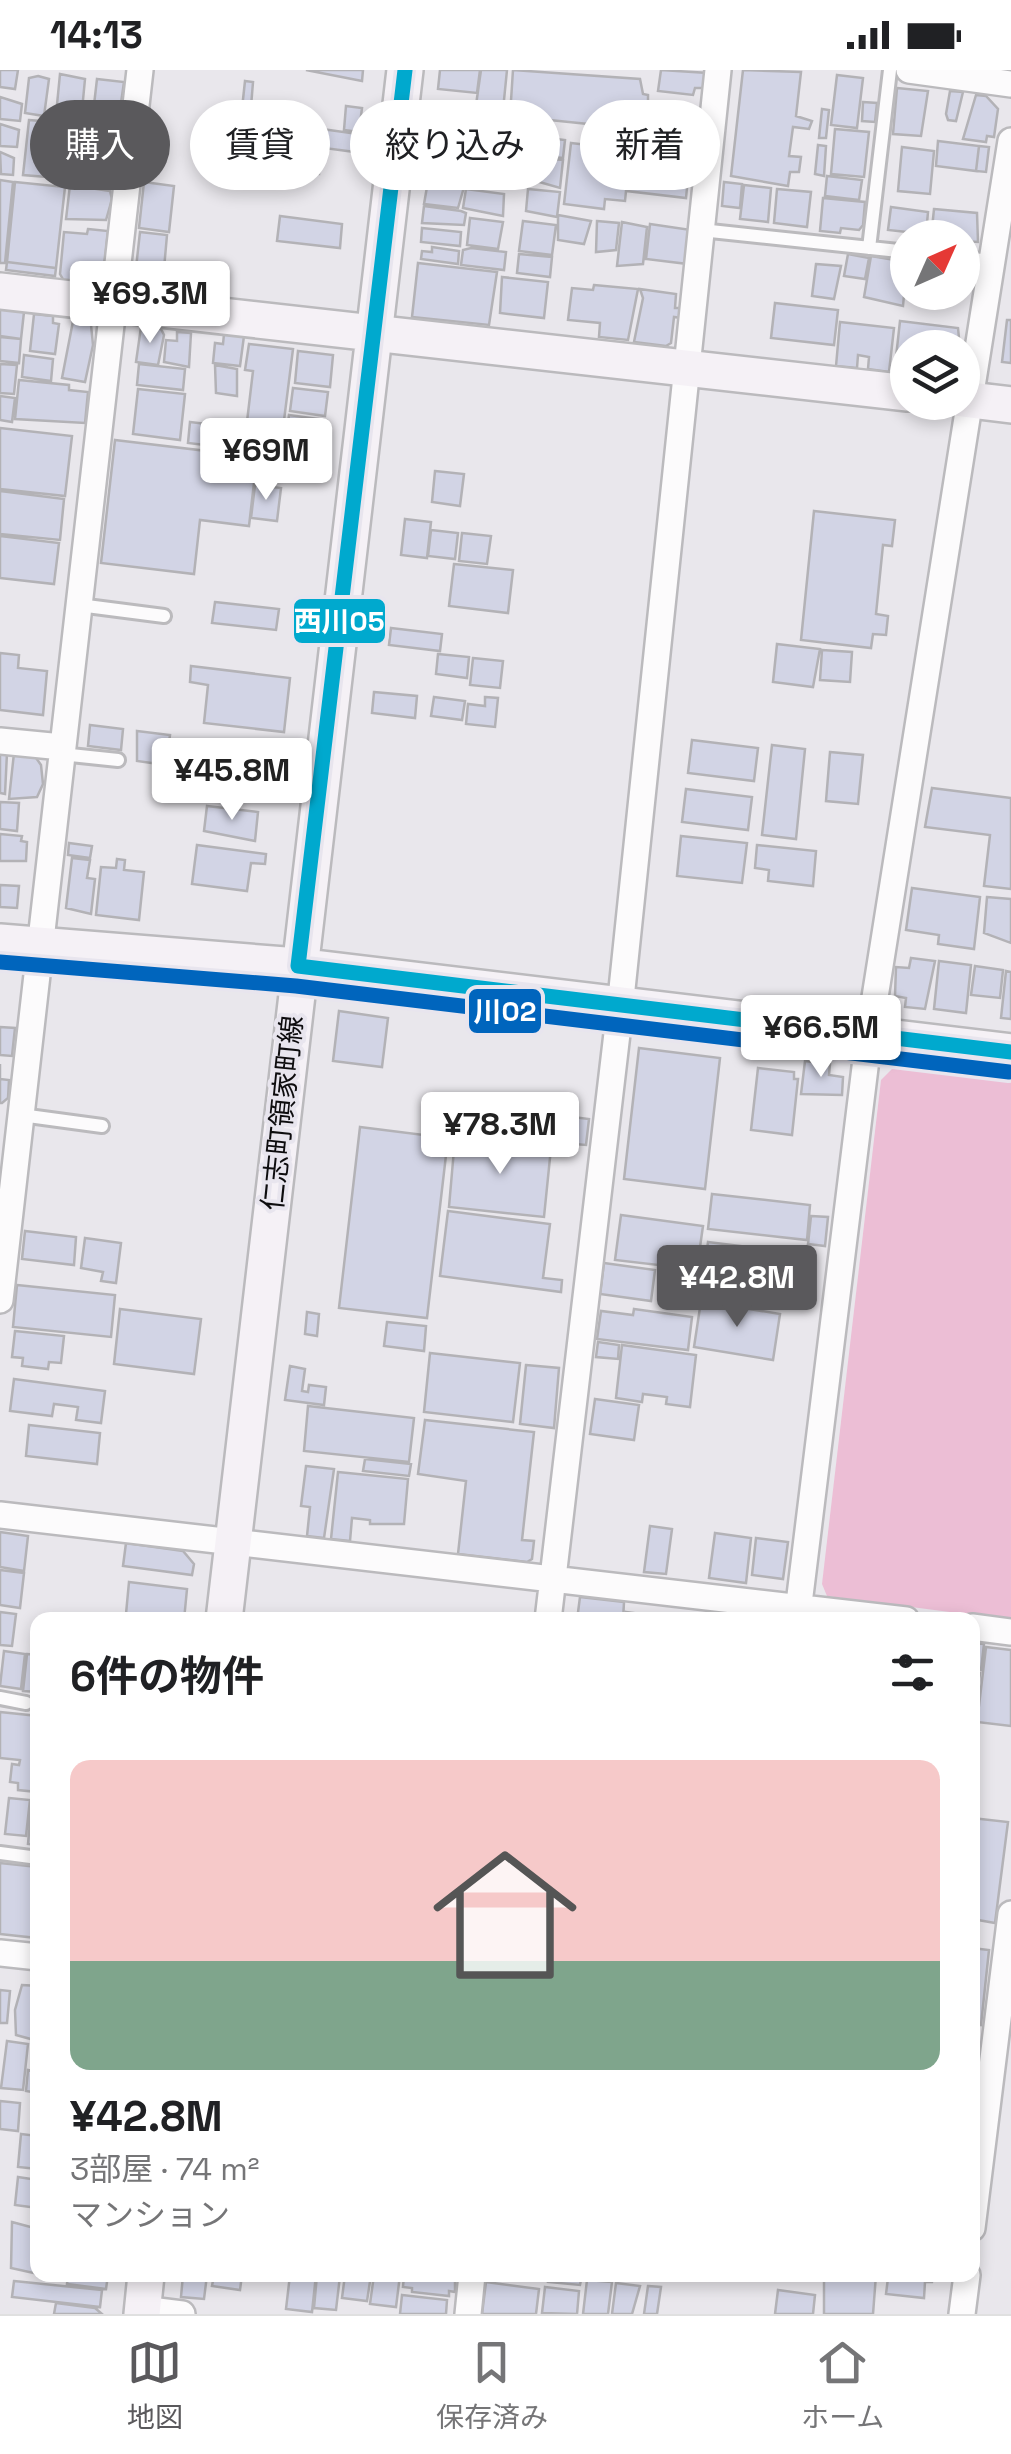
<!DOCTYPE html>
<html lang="ja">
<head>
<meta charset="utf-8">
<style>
  :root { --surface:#fff; --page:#f2f2f2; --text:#202124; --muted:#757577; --line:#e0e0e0; --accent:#5a595c }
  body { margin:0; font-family:"Space Grotesk","Noto Sans JP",sans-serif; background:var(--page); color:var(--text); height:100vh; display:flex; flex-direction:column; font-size:38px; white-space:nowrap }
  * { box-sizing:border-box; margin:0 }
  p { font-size:32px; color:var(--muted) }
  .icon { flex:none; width:55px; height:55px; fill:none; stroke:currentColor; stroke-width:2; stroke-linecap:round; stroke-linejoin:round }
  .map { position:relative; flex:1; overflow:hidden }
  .side { position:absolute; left:30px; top:1542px; width:950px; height:670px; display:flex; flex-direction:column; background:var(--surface); border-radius:20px; box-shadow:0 5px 15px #0003 }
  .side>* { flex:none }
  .banner { position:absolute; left:30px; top:30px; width:952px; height:90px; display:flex; gap:20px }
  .needle { width:65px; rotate:45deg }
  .buttons { position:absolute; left:890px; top:150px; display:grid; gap:20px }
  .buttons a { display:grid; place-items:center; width:90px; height:90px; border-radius:50%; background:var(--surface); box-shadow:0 5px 15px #0003; font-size:50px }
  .price { position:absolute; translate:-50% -85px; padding:0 22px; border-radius:10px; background:#fff; color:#222; font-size:32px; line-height:65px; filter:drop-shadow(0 2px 5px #0008) }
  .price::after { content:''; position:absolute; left:50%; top:60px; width:30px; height:22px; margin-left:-15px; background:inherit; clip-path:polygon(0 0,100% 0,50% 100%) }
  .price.active { background:var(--accent); color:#fff }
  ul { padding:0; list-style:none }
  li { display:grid; align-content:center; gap:20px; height:530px; padding:0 40px }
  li+li { border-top:2px solid var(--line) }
  li span { display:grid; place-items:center; height:310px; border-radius:20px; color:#555 }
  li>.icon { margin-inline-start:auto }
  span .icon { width:180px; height:180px; fill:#fffc; stroke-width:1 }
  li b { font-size:42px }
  h2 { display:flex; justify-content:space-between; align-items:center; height:120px; padding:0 40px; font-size:42px }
  .chip { padding:0 35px; border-radius:45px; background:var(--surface); box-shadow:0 5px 15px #0003; font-size:35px; line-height:90px }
  .chip.active { background:var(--accent); color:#fff }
  .status { display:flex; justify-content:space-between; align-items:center; height:70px; padding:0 50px; background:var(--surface); direction:ltr }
  .status svg { height:28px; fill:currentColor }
  .menu { display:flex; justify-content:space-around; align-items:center; height:140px; border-top:2px solid var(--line); background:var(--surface); font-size:28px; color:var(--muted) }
  .menu a { display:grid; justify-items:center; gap:5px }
  .menu .active { color:var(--accent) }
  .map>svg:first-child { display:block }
  .green { fill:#ecbed5 }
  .building { fill:#d2d4e5; stroke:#b3b2b6; stroke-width:2.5 }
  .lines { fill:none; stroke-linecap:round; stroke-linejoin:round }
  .lane-casing { stroke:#bbbabd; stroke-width:18 }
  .street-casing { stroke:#bbbabd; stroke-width:30 }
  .secondary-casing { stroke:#bbbabd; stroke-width:40 }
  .lane { stroke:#fcfbfc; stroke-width:12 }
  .street { stroke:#fcfbfc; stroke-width:25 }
  .secondary { stroke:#f5f1f6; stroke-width:35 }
  .bus-1-casing { stroke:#e8e5ee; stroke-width:22 }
  .bus-2-casing { stroke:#e8e5ee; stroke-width:22 }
  .bus-1 { stroke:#00a9ce; stroke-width:15 }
  .bus-2 { stroke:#0065bd; stroke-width:15 }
  .labels { text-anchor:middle; stroke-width:8; stroke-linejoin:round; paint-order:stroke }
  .street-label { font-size:28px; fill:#0d0c0e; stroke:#e8e5ee }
  .line-badge { stroke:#e8e5ee; stroke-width:4 }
  .badge-label { font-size:28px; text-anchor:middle; font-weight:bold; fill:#fff }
</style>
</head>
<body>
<div class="status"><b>14:13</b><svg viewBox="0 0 49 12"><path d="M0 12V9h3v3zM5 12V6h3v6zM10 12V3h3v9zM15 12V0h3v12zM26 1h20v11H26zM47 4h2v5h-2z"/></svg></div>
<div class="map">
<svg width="1011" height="2244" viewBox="0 0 1011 2244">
  <rect width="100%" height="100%" fill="#e9e7ec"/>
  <!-- green -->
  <path class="green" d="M893 998 1011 1012V1550L827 1526 822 1514 881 1010Z"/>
  <!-- building -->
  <path class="building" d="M0 0H18L15 19 0 17Z
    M306 0H363L362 11Z
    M440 0H480L477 23 438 19Z
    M481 0H507L501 60 473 56Z
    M513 0 640 9 643 24 648 25V67L619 68 617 57 510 46Z
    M661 0 708 3 706 18H695L693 25 658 21Z
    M743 0 801 2 796 46 812 51 809 59 793 57 789 86 801 87 799 102H790L788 116 731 106Z
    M60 4 85 9 81 51 56 45Z
    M837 5 863 8 857 58 831 55Z
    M38 6 49 9 44 46 25 43 29 8Z
    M97 9 124 12 118 54 86 51 87 34 94 35Z
    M245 11 253 12 250 49 241 48Z
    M897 18 928 21 921 66 893 64Z
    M950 21 963 22 956 51 948 50 946 44Z
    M976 25 986 26 998 39 994 67 987 66 986 72 963 69Z
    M0 27 22 34 20 51 0 49Z
    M863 32 877 33 875 52 862 51Z
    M435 34 460 39 459 46 434 42Z
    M346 36 362 38 359 62 344 60Z
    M822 39 829 40 826 68H819Z
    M29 50 64 53 59 108 23 105Z
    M0 54 19 60 17 77 0 76Z
    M253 54 320 62 319 104 248 99Z
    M82 55 117 59 114 92 67 83 68 57Z
    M226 56 248 59 242 90 224 88Z
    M433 56 460 58 457 87 430 84Z
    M322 59 358 64 355 82 324 78Z
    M469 59 492 61 488 95 459 92 462 68H469Z
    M835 59 869 62 864 107 831 104Z
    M496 63 522 65 517 100 496 97Z
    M524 65 565 70 563 88 526 84Z
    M938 71 979 76 976 101 936 96Z
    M571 73 690 87 686 128 626 121 625 131 605 129 604 139 564 134Z
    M818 75 826 76 824 106 815 104Z
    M979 76 989 77 986 102 976 101Z
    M902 77 934 81 930 124 898 121Z
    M0 82 14 88 13 105 1 104Z
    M532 87 563 90 560 118 529 109Z
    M827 106 862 110 859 130 825 126Z
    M0 110 13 112 5 193H0Z
    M434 111 464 117 458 138 424 134 427 117Z
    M15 112 65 117 56 198 7 192Z
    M144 112 174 116 169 162 139 158Z
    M724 112 742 114 740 138 722 136Z
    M70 115 110 121 112 129 106 150 66 149Z
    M744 115 771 118 768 152 740 149Z
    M466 119 504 124 503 146 463 138Z
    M528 119 560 122 557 147 526 141Z
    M777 119 811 122 807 157 774 153Z
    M823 128 865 132 863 155 859 160 841 158 840 163 820 161Z
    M424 136 461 141 466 143 464 155 422 153Z
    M891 137 928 142 926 164 888 160Z
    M934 139 977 143 978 172 963 171 962 176V168H931Z
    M558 145 591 151 584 174 558 170Z
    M280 146 342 154 340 178 277 171Z
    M470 148 503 152 498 179 467 175Z
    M523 151 556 155 552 185 519 181Z
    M597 151 619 153 616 180 596 182Z
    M622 152 647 157 643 194 617 196Z
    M650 154 691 160 688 194 646 189Z
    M422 158 461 162 460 176 421 172Z
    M88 159 108 161 104 199 91 197 87 212 64 211 60 204 64 162 87 164Z
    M140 162 167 165 163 210 135 207Z
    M432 177 459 181 458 194 421 189 422 181 432 182Z
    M471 178 506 182 504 200 461 195 463 180Z
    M519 184 552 187 550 207 517 203Z
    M848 184 869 188 865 209 844 206Z
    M871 186 907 192 903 236 864 227Z
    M7 192 56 198 55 206 6 200Z
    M418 193 497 202 489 255 412 247Z
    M816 194 841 196 834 229 812 226Z
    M502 207 548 212 544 248 500 243Z
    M594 215 638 219 628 270 599 267 600 253 568 250 572 218 593 220Z
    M640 219 676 224 675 238H682L681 248 674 247 671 273 666 276 634 272 643 228Z
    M923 222H961L960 230Z
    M775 233 838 240 834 275 771 268Z
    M0 239 24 242 21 269 0 266Z
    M34 244 53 246V253L59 254 55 284 30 281Z
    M74 246 91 255 93 275 85 312 62 308Z
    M1007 250H1011V293L1002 292Z
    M900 251 958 258 960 278H908V288L896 287Z
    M840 252 894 258 889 302 868 299 869 287 858 285 857 298 836 296Z
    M141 257 161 259 164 265 158 295 136 292Z
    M177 262 191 263 189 297 164 292 166 270 177 271Z
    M224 264 244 266 240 296 213 293 215 273 223 274Z
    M0 267 21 269 19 293 0 291Z
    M249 274 293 279 280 382 244 377 253 301 245 300Z
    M298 281 333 285 330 317 295 313Z
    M24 285 53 289 51 311 22 307Z
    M0 294 17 295 14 324 0 323Z
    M139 294 185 299 183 320 137 315Z
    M215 295 237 299V326L216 323Z
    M19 310 69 315V320L88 322 85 353 15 349Z
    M293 318 328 322 325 346 290 341Z
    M138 319 185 324 180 370 133 364Z
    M0 326 15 328 12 352 0 350Z
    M289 345 326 350 321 388 284 383Z
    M190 352 232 357 230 378 188 373Z
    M0 358 72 366 65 426 0 419Z
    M115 370 257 387 249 456 200 450 194 504 101 493Z
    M435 401 464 404 460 436 432 432Z
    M255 415 281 418 277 451 251 448Z
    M0 421 64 429 60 470 0 464Z
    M814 441 895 450 892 476 883 475 876 544 888 546 886 565 873 564 871 578 801 570Z
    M405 449 431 452 427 488 401 485Z
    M431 460 458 463 455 489 428 486Z
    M462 463 491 466 487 494 459 491Z
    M0 466 59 473 54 514 0 508Z
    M454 494 513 500 508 543 449 536Z
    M215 532 279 539 276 560 212 553Z
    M391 558 442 564 440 581 389 575Z
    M777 574 820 579 813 617 773 612Z
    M822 580 852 582 850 612 820 610Z
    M0 583 19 585 18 598 47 601 43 645 0 640Z
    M438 584 469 587 467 608 436 604Z
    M473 588 503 591 500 618 470 615Z
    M191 596 290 608 284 662 204 653 208 615 190 612Z
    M374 622 417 626 415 648 372 643Z
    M434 627 465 631 462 650 431 646Z
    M485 627 498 628 495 657 466 654 468 634 485 636Z
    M90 655 123 659 121 680 88 676Z
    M137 661 170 665 166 695 137 691Z
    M692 670 758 678 754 711 688 703Z
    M772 675 805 679 796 769 762 765Z
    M0 682 7 683 5 724 0 723Z
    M830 682 863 685 858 734 826 731Z
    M14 683 34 685 41 695 43 714 37 727 9 729Z
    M932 718 1011 728V819L984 816 990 765 925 757Z
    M686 719 752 727 748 760 682 752Z
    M0 732 19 733 17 761 0 759Z
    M207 736 258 742 255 771 204 761Z
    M0 764 22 766 21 771 27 772 26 791H0Z
    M681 766 747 773 742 813 677 806Z
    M69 773 92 776 90 788 68 785Z
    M197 775 266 784 265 794 251 793 247 821 192 814Z
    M757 775 816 781 813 816 768 811 769 800 755 798Z
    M72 788 90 790 87 808 95 809 91 844 66 838Z
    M117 789 125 790 124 800 144 802 139 850 96 845 101 797 116 798Z
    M0 815 19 816 17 838 0 837Z
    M912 818 980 827 974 879 938 874 939 865 906 860Z
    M987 827 1011 829V873L984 863Z
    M911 888 935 891 925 939 905 937 906 928 895 926 896 897 909 898Z
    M939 891 971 895 966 943 934 939Z
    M975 896 1003 900 1000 928 971 925Z
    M1006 901 1011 902V949L1001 948Z
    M339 941 388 948 382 997 333 991Z
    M0 957 15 958 12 986 0 985Z
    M639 978 720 988 705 1119 624 1109Z
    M805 991 830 994 829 1005 843 1007 842 1025 801 1024Z
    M0 994V1009L9 1010 8 1028 2 1033H0Z
    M758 998 794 1002V1009H798L792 1065 751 1060Z
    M538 1041 563 1045 559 1073 534 1070Z
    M565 1046 589 1049 586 1075 563 1073Z
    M360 1057 448 1068 427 1248 339 1238Z
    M455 1068 551 1078 544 1147 449 1137Z
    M712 1124 810 1135 807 1170 708 1159Z
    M448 1141 550 1154 543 1208 562 1210 561 1222 440 1206Z
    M621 1145 703 1156 698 1191 660 1186 658 1195 615 1190Z
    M811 1146 828 1147 825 1176 808 1174Z
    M25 1161 76 1167 74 1195 22 1189Z
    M85 1168 121 1173 116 1213 101 1211 103 1202 81 1198Z
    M708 1172 787 1182 781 1238 701 1228Z
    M604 1193 655 1200 651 1231 600 1224Z
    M17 1215 115 1225 111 1267 13 1257Z
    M701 1231 780 1244 773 1290 694 1277Z
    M120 1239 201 1249 194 1304 114 1294Z
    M634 1239 692 1247 688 1280 597 1269 601 1241 633 1245Z
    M307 1242 319 1244 317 1266 305 1264Z
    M387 1252 426 1256 424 1281 384 1276Z
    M15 1261 64 1266 61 1293 49 1292 48 1299 22 1296 23 1288 12 1287Z
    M598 1272 619 1275 618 1289 596 1287Z
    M622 1275 696 1285 690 1337 666 1334 667 1327 643 1324 642 1332 616 1328Z
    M430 1283 520 1293 513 1352 424 1342Z
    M526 1295 559 1298 554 1358 520 1354Z
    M290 1296 305 1299 302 1321 308 1322 309 1315 326 1317 324 1335 285 1330Z
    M14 1309 105 1321 101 1353 76 1350 78 1337 54 1334 52 1346 10 1341Z
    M595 1329 639 1335 634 1370 590 1364Z
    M308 1336 414 1348 409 1392 304 1381Z
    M425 1350 534 1362 522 1470 534 1471 532 1489 527 1492 458 1484 466 1411 418 1404Z
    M29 1355 100 1363 97 1394 26 1386Z
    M365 1389 411 1394 409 1406 363 1401Z
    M306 1396 334 1399 324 1468 307 1466 310 1437 301 1436Z
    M338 1402 408 1409 404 1454H370V1450L352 1448 350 1471 331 1469Z
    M650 1456 672 1459 666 1504 644 1502Z
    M0 1462 28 1466 24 1501 0 1497Z
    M715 1463 751 1468 746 1513 709 1508Z
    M756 1468 788 1472 783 1509 752 1505Z
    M126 1473 183 1481 194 1494 192 1505 123 1496Z
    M0 1500 24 1503 20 1538 0 1535Z
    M129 1512 187 1519 184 1550 126 1544Z
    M580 1527 624 1532 623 1550H577Z
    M0 1542 16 1544 12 1576 0 1575Z
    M626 1542 649 1545V1550H625Z
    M972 1573 984 1574 981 1600 972 1599Z
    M986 1577 1011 1580V1656L977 1652Z
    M4 1581 25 1584 21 1619 0 1616Z
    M27 1584 38 1585V1622L23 1621Z
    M972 1602 980 1603 973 1660H972Z
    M0 1642 38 1646V1722L18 1720V1713L10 1712 12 1694 19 1695 20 1690 0 1688Z
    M9 1728 30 1730 26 1766 5 1764Z
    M32 1730H38V1775L28 1774Z
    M972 1748 1008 1752 995 1853 978 1850 975 1872Z
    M0 1793 38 1797 37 1868 0 1864Z
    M972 1878 989 1880 981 1955 972 1954Z
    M22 1915 38 1916V1971L16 1965 15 1940Z
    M0 1920 10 1921 7 1953H0Z
    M7 1971 28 1974 23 2020 1 2018Z
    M28 2000 38 2002V2023L26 2021Z
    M0 2031 20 2033 18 2061 0 2059Z
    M21 2064 38 2066V2099L18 2097Z
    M18 2107 38 2110V2138L15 2135Z
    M12 2152 38 2159V2204L11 2198Z
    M68 2205H108L106 2219 67 2214Z
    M183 2205H207L204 2229 181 2227Z
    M214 2205H242L240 2220 212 2216Z
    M290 2205H316L312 2242 286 2239Z
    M317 2205 340 2206 336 2240 314 2238Z
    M345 2205H371L367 2231 342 2228Z
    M374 2205H400L396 2237 370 2234Z
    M404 2205H455V2222L449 2221V2226L412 2222V2218L403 2217Z
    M549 2205H582L580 2215 548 2212Z
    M824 2205H876L873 2244H824Z
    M882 2205H933L932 2212H925L924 2228 886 2224 888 2208Z
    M587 2210 612 2212 608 2244H583Z
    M14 2211 102 2220 100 2237 12 2227Z
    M486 2212 539 2219 536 2244H482Z
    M616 2213 640 2216 632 2244H612Z
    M648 2216 661 2217 657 2244H644Z
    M545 2217 579 2221 577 2244 542 2243Z
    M778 2220 815 2225 813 2244H775Z
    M402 2225 447 2230 446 2244H400Z
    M56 2233 95 2238 102 2244H54Z"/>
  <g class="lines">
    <defs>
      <path id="lane" d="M701 160 908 182
        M869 178 890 0
        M962 188 992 191
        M79 535 164 546
        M61 684 118 690
        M21 1045 102 1056
        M0 1628 26 1633
        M0 1783 38 1788"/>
      <path id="street" d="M909 0 1011 14
        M0 671 62 677
        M0 1230 140 0
        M0 1445 906 1550
        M548 1550 620 938 718 0
        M797 1550 869 965 1011 71
        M972 1557 1011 1562
        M0 1883 38 1887
        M972 2158 1011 1844
        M142 2239 182 2244
        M468 2244 472 2205
        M962 2244 967 2205"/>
      <path id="secondary" d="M0 221 908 323
        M962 329 1011 335
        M0 872 298 896 1011 982
        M224 1550 405 0
        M142 2244 146 2205"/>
    </defs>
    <!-- lane casing -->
    <use href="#lane" class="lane-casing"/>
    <!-- street casing -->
    <use href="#street" class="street-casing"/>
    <!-- secondary casing -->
    <use href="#secondary" class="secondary-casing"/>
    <!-- lane -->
    <use href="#lane" class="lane"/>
    <!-- street -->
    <use href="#street" class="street"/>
    <!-- secondary -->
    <use href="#secondary" class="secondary"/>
    <defs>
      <path id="bus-1" d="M405 0 298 896 1011 982"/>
      <path id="bus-2" d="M0 892 296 916 1009 1002"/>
    </defs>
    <!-- bus-1 casing -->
    <use href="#bus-1" class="bus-1-casing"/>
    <!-- bus-2 casing -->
    <use href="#bus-2" class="bus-2-casing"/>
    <!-- bus-1 -->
    <use href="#bus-1" class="bus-1"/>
    <!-- bus-2 -->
    <use href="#bus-2" class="bus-2"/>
  </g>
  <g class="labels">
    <!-- street labels -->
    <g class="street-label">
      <text transform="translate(282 1043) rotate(-84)" y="10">仁志町領家町線</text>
    </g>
  </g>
  <g class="line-badge">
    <rect x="292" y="527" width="95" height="48" rx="10" fill="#00a9ce"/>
    <rect x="467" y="917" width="76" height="48" rx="10" fill="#0065bd"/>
  </g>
  <g class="badge-label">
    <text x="339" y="561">西川05</text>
    <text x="505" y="951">川02</text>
  </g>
</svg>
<div class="buttons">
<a><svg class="needle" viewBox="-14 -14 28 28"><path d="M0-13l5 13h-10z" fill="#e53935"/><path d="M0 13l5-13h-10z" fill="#757577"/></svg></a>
<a><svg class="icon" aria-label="layers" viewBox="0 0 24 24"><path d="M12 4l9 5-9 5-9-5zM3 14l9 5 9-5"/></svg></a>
</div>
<b class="price" style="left:150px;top:276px">¥69.3M</b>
<b class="price" style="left:266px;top:433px">¥69M</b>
<b class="price" style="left:232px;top:753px">¥45.8M</b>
<b class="price" style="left:821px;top:1010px">¥66.5M</b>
<b class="price" style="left:500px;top:1107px">¥78.3M</b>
<b class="price active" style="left:737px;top:1260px">¥42.8M</b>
<div class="banner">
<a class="chip active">購入</a>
<a class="chip">賃貸</a>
<a class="chip">絞り込み</a>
<a class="chip">新着</a>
</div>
<section class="side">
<h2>6件の物件<svg class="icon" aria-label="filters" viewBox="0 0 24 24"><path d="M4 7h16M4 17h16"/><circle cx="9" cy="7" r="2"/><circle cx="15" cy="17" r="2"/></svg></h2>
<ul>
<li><span style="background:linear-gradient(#f6c9c9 65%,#7fa58c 0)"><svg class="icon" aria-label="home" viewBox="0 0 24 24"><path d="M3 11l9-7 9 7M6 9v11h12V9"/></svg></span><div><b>¥42.8M</b><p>3部屋 · 74 m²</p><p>マンション</p></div></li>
</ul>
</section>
</div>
<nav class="menu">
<a class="active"><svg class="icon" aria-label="map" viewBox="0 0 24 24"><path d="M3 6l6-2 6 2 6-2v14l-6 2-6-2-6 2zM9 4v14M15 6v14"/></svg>地図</a>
<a><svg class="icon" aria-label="saved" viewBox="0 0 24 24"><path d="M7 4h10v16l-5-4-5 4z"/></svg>保存済み</a>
<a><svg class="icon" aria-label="home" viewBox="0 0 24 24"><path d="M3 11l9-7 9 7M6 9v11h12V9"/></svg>ホーム</a>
</nav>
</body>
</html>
